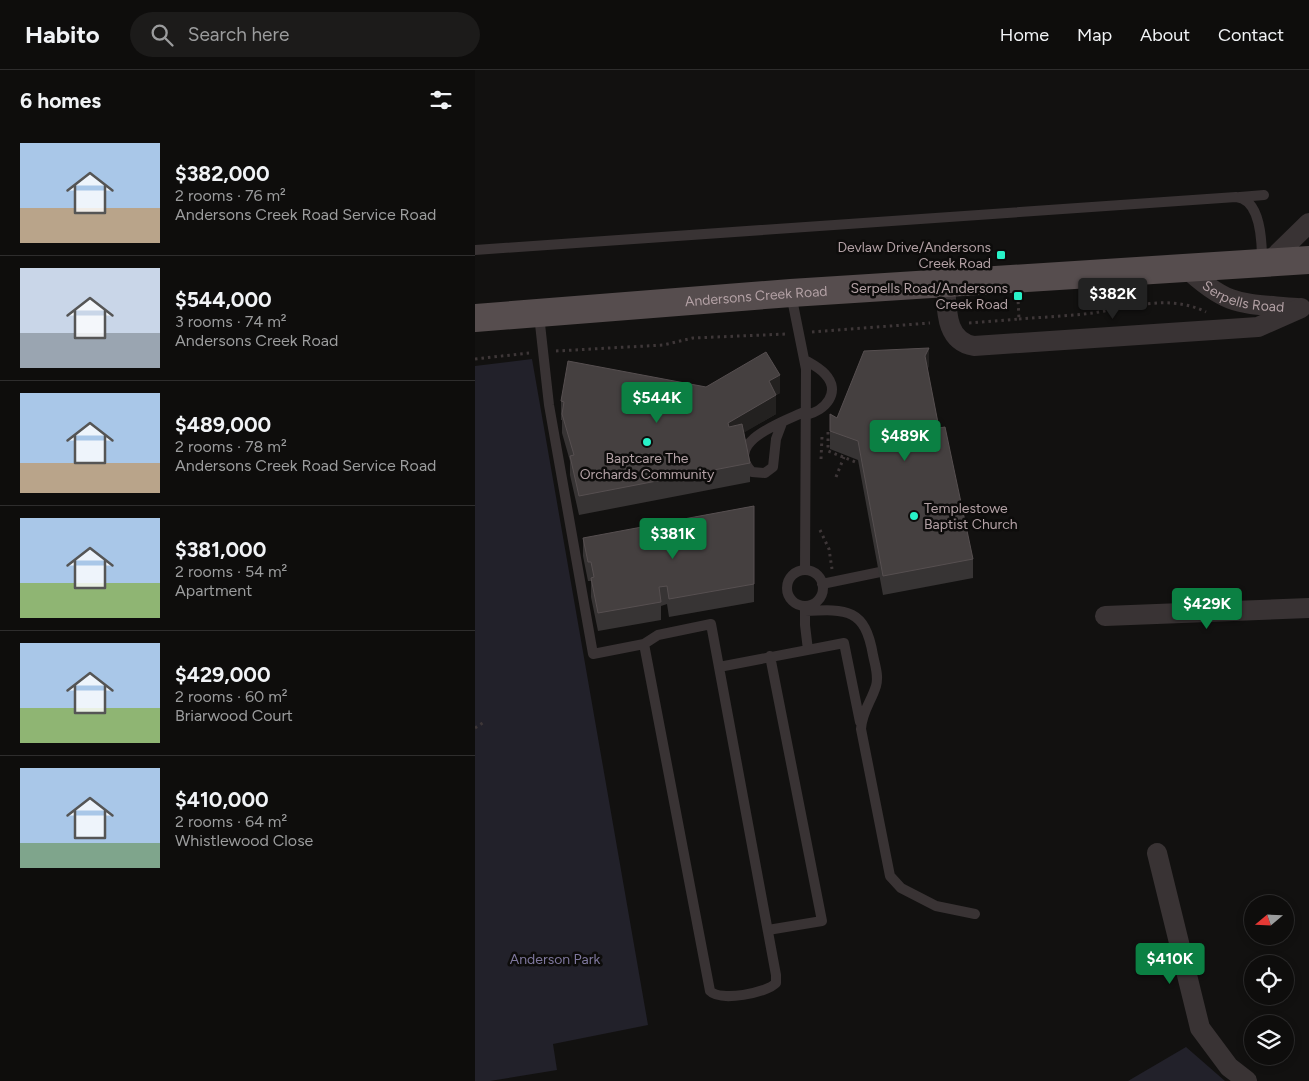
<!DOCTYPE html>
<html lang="en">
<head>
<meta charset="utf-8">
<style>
  :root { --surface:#0e0d0c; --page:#1c1b1a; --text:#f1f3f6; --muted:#9b9c9d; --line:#2e2d2d; --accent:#0b8043 }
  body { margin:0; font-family:Figtree,sans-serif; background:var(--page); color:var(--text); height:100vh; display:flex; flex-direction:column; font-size:19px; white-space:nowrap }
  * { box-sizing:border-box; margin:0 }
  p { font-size:16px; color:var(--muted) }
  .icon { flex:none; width:28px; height:28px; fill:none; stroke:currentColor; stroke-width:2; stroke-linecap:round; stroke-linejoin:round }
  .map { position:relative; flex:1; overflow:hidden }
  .side { display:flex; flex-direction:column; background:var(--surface); width:475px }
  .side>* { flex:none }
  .needle { width:32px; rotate:251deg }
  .fabs { position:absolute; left:769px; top:825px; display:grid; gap:10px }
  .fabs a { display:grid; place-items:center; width:50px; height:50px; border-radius:50%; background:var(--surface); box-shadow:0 2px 8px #0003,0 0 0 1px var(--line); font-size:25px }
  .price { position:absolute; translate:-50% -42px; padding:0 11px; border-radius:5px; background:var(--accent); color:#fff; font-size:16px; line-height:32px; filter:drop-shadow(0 1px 2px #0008) }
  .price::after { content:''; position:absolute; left:50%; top:30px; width:15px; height:11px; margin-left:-8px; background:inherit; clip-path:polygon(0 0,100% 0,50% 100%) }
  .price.selected { background:#222; color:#fff }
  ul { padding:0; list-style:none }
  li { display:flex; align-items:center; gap:15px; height:125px; padding:0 20px }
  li+li { border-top:1px solid var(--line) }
  li span { display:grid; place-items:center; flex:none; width:140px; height:100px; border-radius:0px; color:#555 }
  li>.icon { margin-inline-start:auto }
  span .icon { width:60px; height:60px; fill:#fffc; stroke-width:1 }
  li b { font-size:21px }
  h2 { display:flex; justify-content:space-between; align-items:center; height:60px; padding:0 20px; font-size:21px }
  header { display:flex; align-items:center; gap:30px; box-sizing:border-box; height:70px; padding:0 25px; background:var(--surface); border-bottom:1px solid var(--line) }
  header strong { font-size:24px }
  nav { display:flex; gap:28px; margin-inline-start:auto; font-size:18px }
  .search { width:350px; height:45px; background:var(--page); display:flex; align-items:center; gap:12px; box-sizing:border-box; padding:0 18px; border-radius:28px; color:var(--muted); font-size:19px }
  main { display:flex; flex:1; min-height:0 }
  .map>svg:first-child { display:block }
  .green { fill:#22212a }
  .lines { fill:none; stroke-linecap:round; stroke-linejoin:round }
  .path { stroke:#3e3738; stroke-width:3; stroke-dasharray:2.5 4; stroke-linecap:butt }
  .lane { stroke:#393334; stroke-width:10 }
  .street { stroke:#393334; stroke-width:20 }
  .primary { stroke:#564d4e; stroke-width:28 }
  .wall { fill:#373434 }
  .shaded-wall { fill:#232120 }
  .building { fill:#454040; stroke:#564f50 }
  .poi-dot { fill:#28f2c8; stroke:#0d0c0b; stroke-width:2 }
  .labels { text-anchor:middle; stroke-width:5; stroke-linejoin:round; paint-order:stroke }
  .poi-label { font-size:14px; fill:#b3a1a5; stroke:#0d0c0b; text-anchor:end }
  .street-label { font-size:14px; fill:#b3a1a5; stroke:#0d0c0b }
  .park-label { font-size:14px; fill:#7f789e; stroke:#0d0c0b }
</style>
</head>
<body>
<header>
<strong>Habito</strong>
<div class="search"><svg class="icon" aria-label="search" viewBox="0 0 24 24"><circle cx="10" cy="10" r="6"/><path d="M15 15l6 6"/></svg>Search here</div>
<nav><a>Home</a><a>Map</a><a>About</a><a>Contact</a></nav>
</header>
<main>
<section class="side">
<h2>6 homes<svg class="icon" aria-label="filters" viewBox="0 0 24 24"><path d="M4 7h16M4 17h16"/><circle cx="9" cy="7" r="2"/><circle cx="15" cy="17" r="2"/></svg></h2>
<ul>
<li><span style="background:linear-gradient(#a9c7e8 65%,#b9a48a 0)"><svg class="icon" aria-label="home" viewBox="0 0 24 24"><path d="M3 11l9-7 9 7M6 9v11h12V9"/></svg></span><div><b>$382,000</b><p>2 rooms · 76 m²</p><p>Andersons Creek Road Service Road</p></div></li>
<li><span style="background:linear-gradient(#c9d6e8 65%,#9aa5b1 0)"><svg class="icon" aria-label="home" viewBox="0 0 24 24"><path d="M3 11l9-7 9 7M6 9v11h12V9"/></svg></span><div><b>$544,000</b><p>3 rooms · 74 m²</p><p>Andersons Creek Road</p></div></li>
<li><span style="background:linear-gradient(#a9c7e8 70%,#b9a48a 0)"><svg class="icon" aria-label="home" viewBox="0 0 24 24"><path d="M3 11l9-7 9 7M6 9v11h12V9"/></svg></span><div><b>$489,000</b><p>2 rooms · 78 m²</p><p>Andersons Creek Road Service Road</p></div></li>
<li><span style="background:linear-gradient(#a9c7e8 65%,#8fb573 0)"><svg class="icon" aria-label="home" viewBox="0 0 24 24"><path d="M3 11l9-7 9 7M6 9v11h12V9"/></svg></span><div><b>$381,000</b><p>2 rooms · 54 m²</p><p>Apartment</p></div></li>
<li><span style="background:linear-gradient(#a9c7e8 65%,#8fb573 0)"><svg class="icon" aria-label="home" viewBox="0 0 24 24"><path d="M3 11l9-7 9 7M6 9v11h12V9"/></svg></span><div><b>$429,000</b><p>2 rooms · 60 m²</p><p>Briarwood Court</p></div></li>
<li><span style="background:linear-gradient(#a9c7e8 75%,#7fa58c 0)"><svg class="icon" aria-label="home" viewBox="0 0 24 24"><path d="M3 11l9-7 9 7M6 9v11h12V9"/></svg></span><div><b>$410,000</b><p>2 rooms · 64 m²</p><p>Whistlewood Close</p></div></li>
</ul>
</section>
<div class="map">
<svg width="834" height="1011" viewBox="0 0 834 1011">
  <rect width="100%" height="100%" fill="#121110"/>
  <!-- green -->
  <path class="green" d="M57 289 173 955 78 974 82 1000 15 1011H0V296Z
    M711 977 750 1011H653Z"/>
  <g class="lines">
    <!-- path -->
    <path class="path" d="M544 249C569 247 594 246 618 243 655 237 695 224 731 242
      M494 253 544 249 543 229
      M337 262 455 253
      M81 281 188 275 218 268 311 264
      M0 289 54 283
      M353 362V381L383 393
      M346 389 347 367
      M361 407 369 387
      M345 460 354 479 357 499
      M0 658 9 652"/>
    <!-- lane -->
    <path class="lane" d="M765 127 789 125
      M0 180 761 127C786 129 787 172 787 191
      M316 224 331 299 330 500
      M64 245 74 335 118 584 169 574 183 565 236 554 301 905V913C292 923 245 932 235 921L169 574
      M330 290C337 294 345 298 350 304 367 322 350 341 331 345
      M307 353 301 369 298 397 290 403 277 402C247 371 311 351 331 341
      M312 518a18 18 0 1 1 36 0a18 18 0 1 1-36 0Z
      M347 514 405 502
      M330 537V555L333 580
      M330 541C372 539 390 538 398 585 400 595 404 606 401 616 396 632 387 642 386 659L415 806 426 818 461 836 500 844
      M244 597 369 573 385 652
      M293 860 347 851 295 586"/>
    <!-- street -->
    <g class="street">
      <path d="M793 193 834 153"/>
      <path id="s1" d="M710 197C754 238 766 233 822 238"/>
      <path d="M470 213C472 237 469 271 499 276L783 257 826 238"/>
      <path d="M630 546 834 538"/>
      <path d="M682 783 725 958 754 997 772 1011"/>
    </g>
    <!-- primary -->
    <path class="primary" id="s2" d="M0 248 316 223 834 190"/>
  </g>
  <!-- wall -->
  <path class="wall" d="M454 296 452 299 464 358 498 489V508L408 525 383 390 355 379V344L362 348Z
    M231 317 305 323 301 325V344L269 362 275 393V412L104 445 95 405V391L87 363V350H86V331Z
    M279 436V532L194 547 192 534 186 536V550L123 561 116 527V511H113L108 486V468L186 469 198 467V451Z"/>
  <!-- shaded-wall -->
  <path class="shaded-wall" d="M454 278V296L450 304V286Z
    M305 305V323L301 325V344L253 372V353L294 311Z"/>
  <!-- building -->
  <path class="building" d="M454 278 450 286 464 358 470 357 498 489 408 506 383 371 355 361V344L362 348 389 281Z
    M291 282 305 305 294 311 301 325 253 353 254 357 267 354 275 393 104 426 95 386 99 385 87 344 89 332 86 331 93 291 231 317Z
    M279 436V514L194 529 192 516 184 517 186 532 123 543 116 508 119 507 116 492H113L108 468 183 454 186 469 201 466 198 451Z"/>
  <!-- markers -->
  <g class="poi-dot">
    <rect x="521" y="180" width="10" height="10" rx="2.5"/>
    <rect x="538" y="221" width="10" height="10" rx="2.5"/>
    <circle cx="172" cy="372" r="5"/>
    <circle cx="439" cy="446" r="5"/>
  </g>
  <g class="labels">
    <!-- poi labels -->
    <g class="poi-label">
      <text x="516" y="182">Devlaw Drive/Andersons<tspan x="516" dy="16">Creek Road</tspan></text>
      <text x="533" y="223">Serpells Road/Andersons<tspan x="533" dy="16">Creek Road</tspan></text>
      <text x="172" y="393" text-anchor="middle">Baptcare The<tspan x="172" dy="16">Orchards Community</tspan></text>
      <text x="449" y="443" text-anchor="start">Templestowe<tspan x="449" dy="16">Baptist Church</tspan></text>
    </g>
    <!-- street labels -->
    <g class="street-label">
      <text dy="5" stroke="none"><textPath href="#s1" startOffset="68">Serpells Road</textPath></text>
      <text dy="5" stroke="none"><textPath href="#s2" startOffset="282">Andersons Creek Road</textPath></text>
    </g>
    <!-- park labels -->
    <g class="park-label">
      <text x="80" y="894">Anderson Park</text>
    </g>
  </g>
</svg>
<div class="fabs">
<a><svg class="needle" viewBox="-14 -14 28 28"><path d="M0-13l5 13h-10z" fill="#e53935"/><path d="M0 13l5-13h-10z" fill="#9b9c9d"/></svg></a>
<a><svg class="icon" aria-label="locate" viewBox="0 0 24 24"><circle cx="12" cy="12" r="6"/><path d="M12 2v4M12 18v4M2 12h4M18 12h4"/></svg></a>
<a><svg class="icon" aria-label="layers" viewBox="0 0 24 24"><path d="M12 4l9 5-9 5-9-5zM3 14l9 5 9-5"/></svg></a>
</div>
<b class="price selected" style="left:638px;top:250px">$382K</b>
<b class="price" style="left:182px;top:354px">$544K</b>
<b class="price" style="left:430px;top:392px">$489K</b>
<b class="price" style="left:198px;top:490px">$381K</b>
<b class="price" style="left:732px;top:560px">$429K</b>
<b class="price" style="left:695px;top:915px">$410K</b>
</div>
</main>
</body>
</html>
